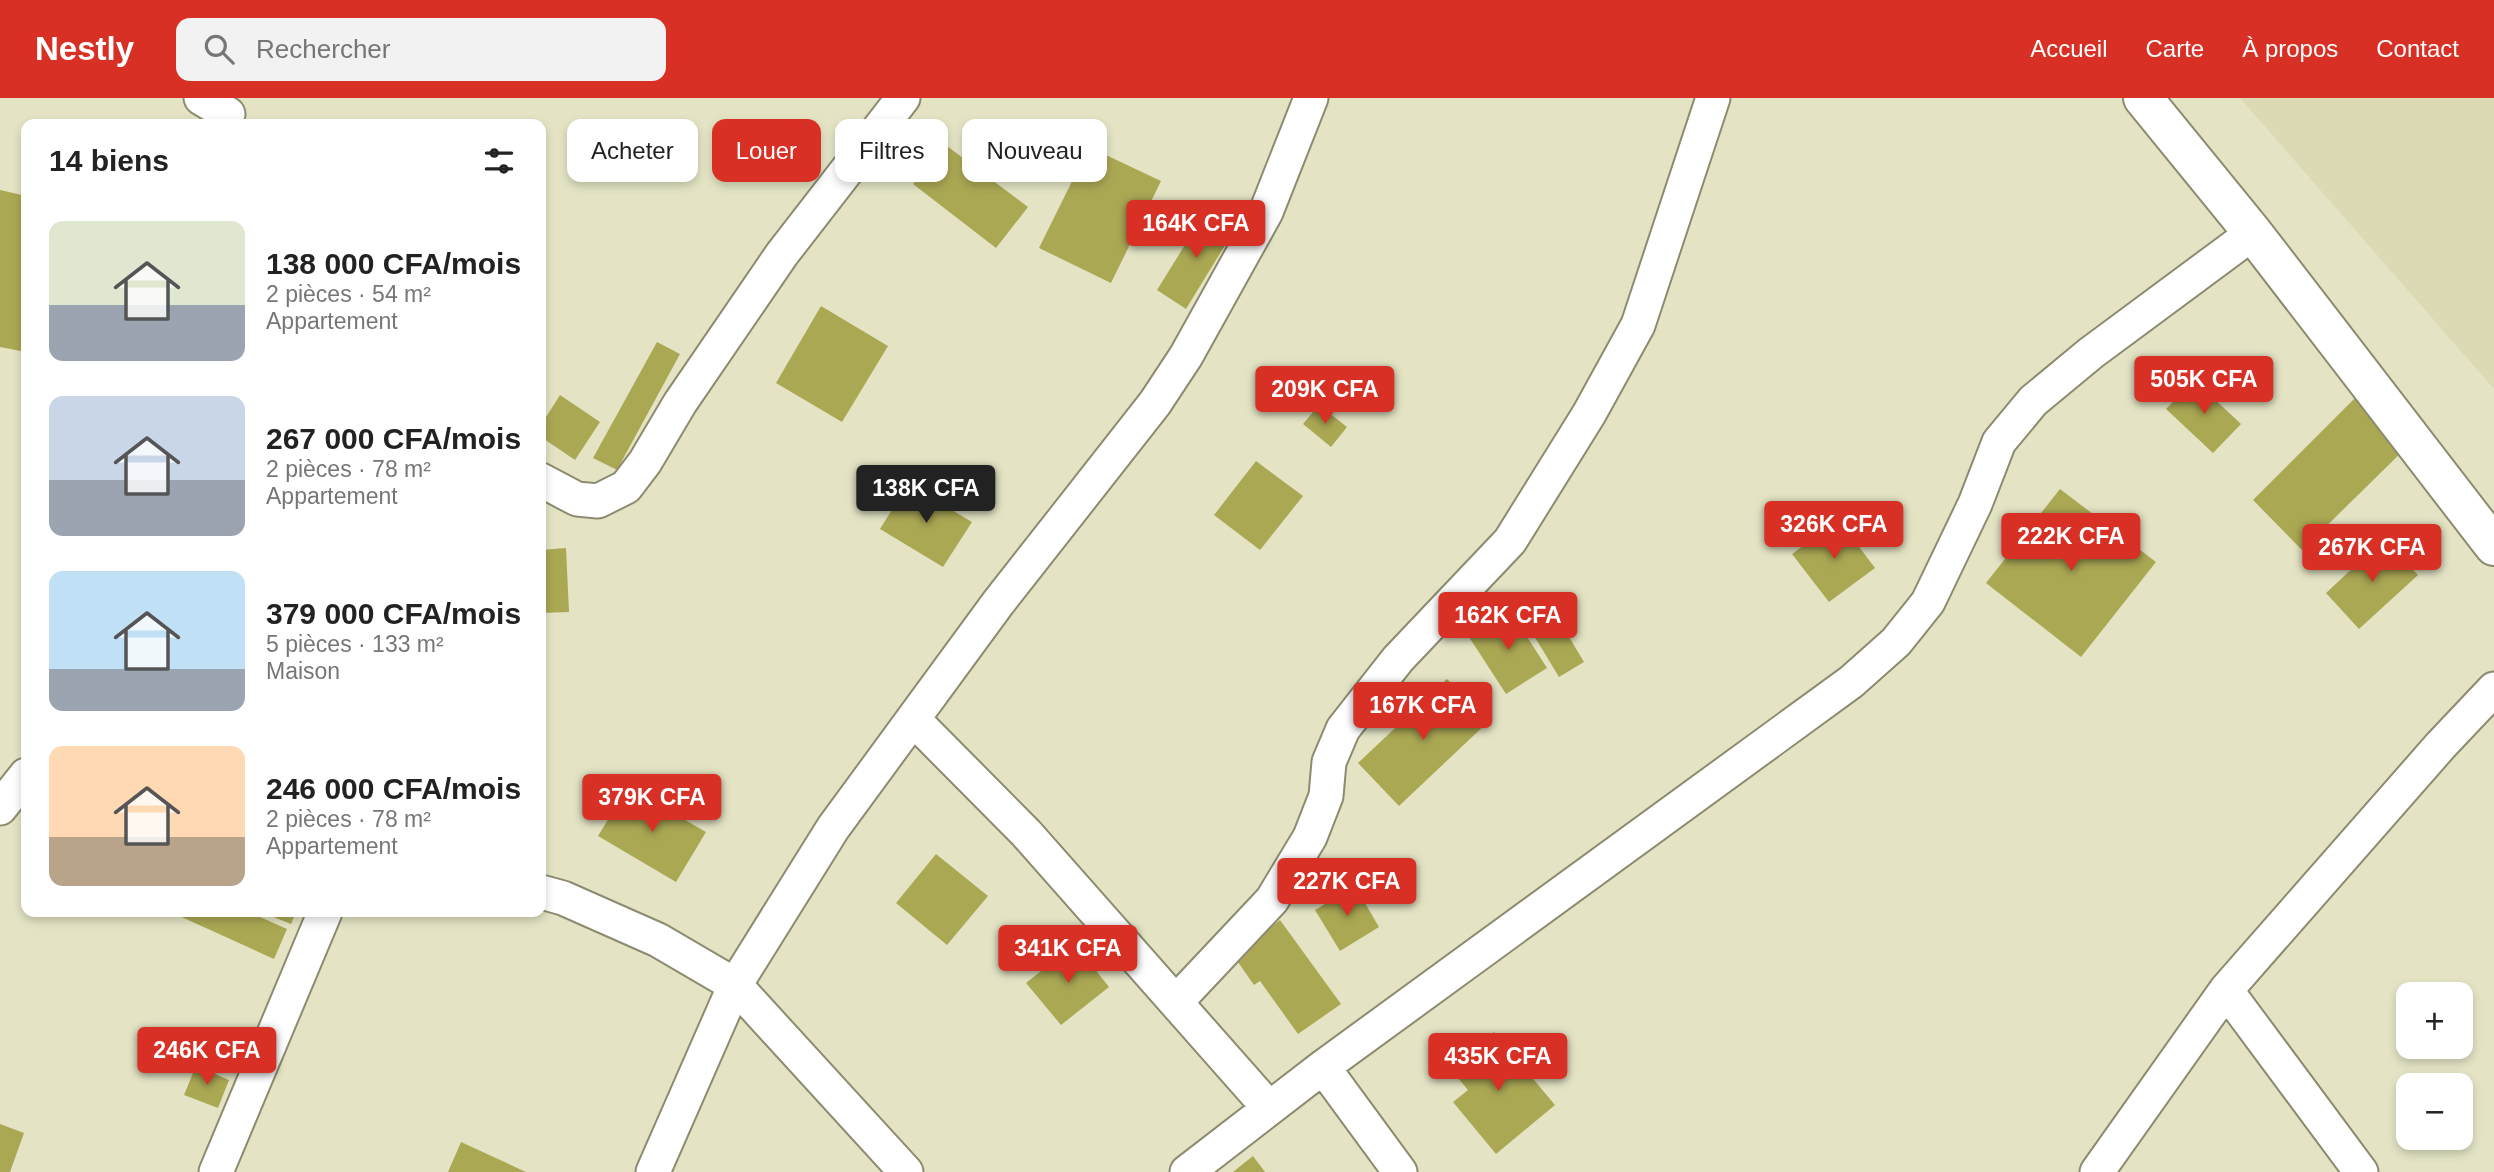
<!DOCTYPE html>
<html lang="fr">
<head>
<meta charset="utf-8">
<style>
  :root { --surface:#fff; --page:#f2f2f2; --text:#222; --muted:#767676; --accent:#d93025 }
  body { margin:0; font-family:Arial,sans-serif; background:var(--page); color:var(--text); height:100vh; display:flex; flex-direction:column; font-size:26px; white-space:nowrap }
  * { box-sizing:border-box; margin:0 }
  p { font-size:23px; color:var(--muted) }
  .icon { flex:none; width:38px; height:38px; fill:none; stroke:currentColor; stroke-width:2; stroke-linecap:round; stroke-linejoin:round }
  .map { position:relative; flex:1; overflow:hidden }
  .side { position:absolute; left:21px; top:21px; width:525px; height:798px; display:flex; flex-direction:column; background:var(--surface); border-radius:14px; box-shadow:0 4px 10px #0003 }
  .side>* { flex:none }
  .banner { position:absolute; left:567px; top:21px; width:665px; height:63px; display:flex; gap:14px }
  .controls { position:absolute; left:2396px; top:884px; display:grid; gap:14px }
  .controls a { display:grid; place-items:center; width:77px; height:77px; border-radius:14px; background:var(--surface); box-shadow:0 4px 10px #0003; font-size:35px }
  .price { position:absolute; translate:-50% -60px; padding:0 16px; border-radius:7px; background:var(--accent); color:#fff; font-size:23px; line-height:46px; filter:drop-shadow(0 2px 4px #0008) }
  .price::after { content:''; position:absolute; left:50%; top:42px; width:21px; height:16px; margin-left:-10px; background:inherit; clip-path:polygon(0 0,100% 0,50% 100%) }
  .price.current { background:#222; color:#fff }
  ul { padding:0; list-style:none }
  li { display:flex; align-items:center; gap:21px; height:175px; padding:0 28px }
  li span { display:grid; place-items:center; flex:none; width:196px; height:140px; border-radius:14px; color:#555 }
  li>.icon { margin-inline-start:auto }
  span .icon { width:84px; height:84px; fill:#fffc; stroke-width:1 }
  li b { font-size:30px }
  h2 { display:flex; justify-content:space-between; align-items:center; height:84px; padding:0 28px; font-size:30px }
  .chip { padding:0 24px; border-radius:14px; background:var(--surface); box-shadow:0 4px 10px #0003; font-size:24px; line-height:63px }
  .chip.current { background:var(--accent); color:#fff }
  header { display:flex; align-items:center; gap:42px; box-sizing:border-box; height:98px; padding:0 35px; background:var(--accent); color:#fff }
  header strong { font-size:33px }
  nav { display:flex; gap:38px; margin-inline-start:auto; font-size:24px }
  .search { width:490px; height:63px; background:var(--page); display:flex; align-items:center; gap:18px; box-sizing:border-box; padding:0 24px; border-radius:14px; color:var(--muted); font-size:26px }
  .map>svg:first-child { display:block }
  .built { fill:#dbdab4 }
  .building { fill:#aba854 }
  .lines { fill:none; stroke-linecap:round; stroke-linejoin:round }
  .minor-casing { stroke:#8c8b6f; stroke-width:37 }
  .tertiary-casing { stroke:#8c8b6f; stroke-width:42 }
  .minor { stroke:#fff; stroke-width:33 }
  .tertiary { stroke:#fff; stroke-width:38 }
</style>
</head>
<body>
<header>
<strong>Nestly</strong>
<div class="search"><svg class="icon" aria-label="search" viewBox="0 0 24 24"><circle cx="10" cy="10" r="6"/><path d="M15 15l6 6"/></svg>Rechercher</div>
<nav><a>Accueil</a><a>Carte</a><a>À propos</a><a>Contact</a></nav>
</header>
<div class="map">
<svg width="2494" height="1074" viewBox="0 0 2494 1074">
  <rect width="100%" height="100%" fill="#e4e4c5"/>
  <!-- built -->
  <path class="built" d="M2240 0H2494V291Z"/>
  <!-- building -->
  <path class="building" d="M943 45 1028 109 996 150 913 86Z
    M1089 49 1161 83 1111 185 1039 150Z
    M0 92 26 98V254L0 249Z
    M1206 113 1235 131 1186 211 1157 192Z
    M821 208 888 248 842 324 776 285Z
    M657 244 680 256 617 372 593 360Z
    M2194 282 2241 326 2213 355 2166 311Z
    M2362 293 2412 344 2302 452 2253 402Z
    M560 297 600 324 575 362 541 339V327Z
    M1319 307 1347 329 1331 349 1303 326Z
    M1256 363 1303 398 1260 452 1214 417Z
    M908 386 972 424 943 469 880 431Z
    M2060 391 2156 464 2081 559 1986 485Z
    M1839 422 1875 470 1829 504 1792 456Z
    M2384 441 2418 477 2359 531 2326 495Z
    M566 450 569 514 541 515V452Z
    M1544 497 1584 564 1559 579 1519 513Z
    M1510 512 1547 570 1506 596 1469 539Z
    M1447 581 1489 623 1399 708 1358 665Z
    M628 689 706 734 676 784 598 738Z
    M936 756 988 798 947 847 896 805Z
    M1355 788 1379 829 1340 853 1315 812Z
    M175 814H249L287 831 274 861 175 816Z
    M267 814H296L291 826 266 816Z
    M1280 822 1341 906 1298 936 1260 883 1254 887 1233 857Z
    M1075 846 1109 889 1061 927 1026 885Z
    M1494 934 1555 1007 1496 1056 1453 1004 1468 992 1449 969Z
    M196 968 229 982 218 1010 184 997Z
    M0 1026 24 1035 10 1074H0Z
    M461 1044 526 1074H448Z
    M1253 1058 1265 1074H1233Z"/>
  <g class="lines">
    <defs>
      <path id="minor" d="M201 0 228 16
        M541 382 577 401 598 403 626 389 645 364 680 305 782 156 903 0
        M913 621 1026 735 1269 1010
        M0 710 26 677
        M541 794 563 800 658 842 735 887 906 1074
        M2226 892 2361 1074
        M1176 904 1272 802 1310 739 1326 698 1329 664 1343 631 1398 561 1510 443 1589 316 1638 227 1713 0
        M1323 969 1400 1074
        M216 1074 325 814
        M653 1074 735 887 833 730 998 505 1155 305 1186 258 1266 114 1311 0
        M1187 1074 1323 969 1851 584 1896 544 1928 504 1975 406 1999 344 2033 303 2091 255 2253 135
        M2097 1074 2226 892 2441 647 2494 591"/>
      <path id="tertiary" d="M2143 0 2253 135 2494 448"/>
    </defs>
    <!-- minor casing -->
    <use href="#minor" class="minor-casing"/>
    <!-- tertiary casing -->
    <use href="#tertiary" class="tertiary-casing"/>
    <!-- minor -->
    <use href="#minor" class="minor"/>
    <!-- tertiary -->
    <use href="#tertiary" class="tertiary"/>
  </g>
</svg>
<div class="controls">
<a>+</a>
<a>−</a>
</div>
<b class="price" style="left:1196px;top:162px">164K CFA</b>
<b class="price" style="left:2204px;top:318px">505K CFA</b>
<b class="price" style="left:1325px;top:328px">209K CFA</b>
<b class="price current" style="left:926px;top:427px">138K CFA</b>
<b class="price" style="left:1834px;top:463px">326K CFA</b>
<b class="price" style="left:2071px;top:475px">222K CFA</b>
<b class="price" style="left:2372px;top:486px">267K CFA</b>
<b class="price" style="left:1508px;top:554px">162K CFA</b>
<b class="price" style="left:1423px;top:644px">167K CFA</b>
<b class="price" style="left:652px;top:736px">379K CFA</b>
<b class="price" style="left:1347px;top:820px">227K CFA</b>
<b class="price" style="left:1068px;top:887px">341K CFA</b>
<b class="price" style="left:207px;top:989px">246K CFA</b>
<b class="price" style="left:1498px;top:995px">435K CFA</b>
<div class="banner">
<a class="chip">Acheter</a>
<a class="chip current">Louer</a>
<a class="chip">Filtres</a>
<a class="chip">Nouveau</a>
</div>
<section class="side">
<h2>14 biens<svg class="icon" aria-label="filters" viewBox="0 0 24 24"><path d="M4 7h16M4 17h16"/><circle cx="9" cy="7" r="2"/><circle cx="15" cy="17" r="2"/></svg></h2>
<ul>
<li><span style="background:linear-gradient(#dfe7d0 60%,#9aa5b1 0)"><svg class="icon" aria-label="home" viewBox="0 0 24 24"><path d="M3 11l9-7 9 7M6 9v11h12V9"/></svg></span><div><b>138 000 CFA/mois</b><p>2 pièces · 54 m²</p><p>Appartement</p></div></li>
<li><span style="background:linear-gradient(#c9d6e8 60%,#9aa5b1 0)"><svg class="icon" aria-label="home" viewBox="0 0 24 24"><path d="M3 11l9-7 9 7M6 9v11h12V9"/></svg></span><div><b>267 000 CFA/mois</b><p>2 pièces · 78 m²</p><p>Appartement</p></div></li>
<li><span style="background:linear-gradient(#bfe0f5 70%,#9aa5b1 0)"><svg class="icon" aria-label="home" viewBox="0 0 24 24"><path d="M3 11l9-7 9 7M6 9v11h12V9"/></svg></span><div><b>379 000 CFA/mois</b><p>5 pièces · 133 m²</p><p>Maison</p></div></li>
<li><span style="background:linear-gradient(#ffd9b3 65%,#b9a48a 0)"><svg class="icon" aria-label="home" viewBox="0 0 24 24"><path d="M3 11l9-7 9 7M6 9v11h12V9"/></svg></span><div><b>246 000 CFA/mois</b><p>2 pièces · 78 m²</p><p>Appartement</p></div></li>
</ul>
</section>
</div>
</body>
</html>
